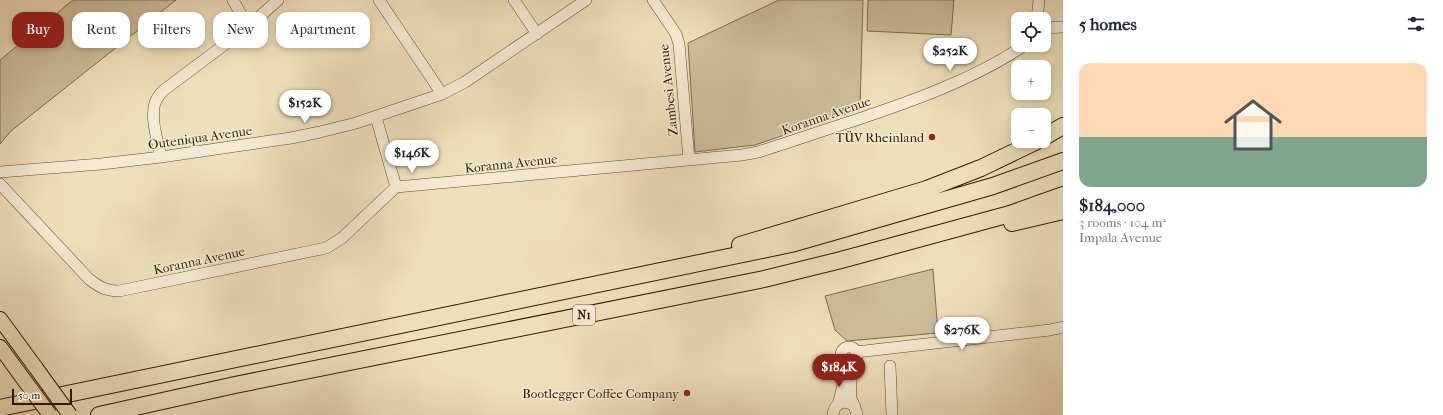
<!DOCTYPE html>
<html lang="en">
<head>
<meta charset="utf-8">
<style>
  :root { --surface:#fff; --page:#f6f6f7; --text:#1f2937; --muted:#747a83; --accent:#8f2418 }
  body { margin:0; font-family:"IM FELL French Canon",serif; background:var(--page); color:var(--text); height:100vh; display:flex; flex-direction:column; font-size:15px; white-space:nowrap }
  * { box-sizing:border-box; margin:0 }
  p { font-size:13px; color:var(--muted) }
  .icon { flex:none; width:22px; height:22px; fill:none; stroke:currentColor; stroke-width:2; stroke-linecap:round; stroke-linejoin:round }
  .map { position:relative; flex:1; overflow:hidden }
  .sheet { display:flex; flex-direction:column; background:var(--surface); width:380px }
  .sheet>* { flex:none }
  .guide { position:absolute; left:12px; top:12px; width:380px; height:36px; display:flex; gap:8px }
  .buttons { position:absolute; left:1011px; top:12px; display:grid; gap:8px }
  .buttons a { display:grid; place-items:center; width:40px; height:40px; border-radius:8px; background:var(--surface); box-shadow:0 2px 6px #0003; font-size:20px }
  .scale { position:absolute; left:12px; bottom:10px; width:60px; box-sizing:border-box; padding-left:4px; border:2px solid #2e1b04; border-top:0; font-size:11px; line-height:14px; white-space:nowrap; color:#2e1b04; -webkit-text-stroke:3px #f4ead3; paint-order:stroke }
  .price { position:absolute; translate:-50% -34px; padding:0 9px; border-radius:14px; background:#fff; color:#222; font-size:13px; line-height:26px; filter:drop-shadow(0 1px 2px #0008) }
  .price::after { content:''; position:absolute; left:50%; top:24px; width:12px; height:9px; margin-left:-6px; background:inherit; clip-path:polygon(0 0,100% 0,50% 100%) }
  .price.on { background:var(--accent); color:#fff }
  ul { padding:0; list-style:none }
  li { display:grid; align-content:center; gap:8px; height:212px; padding:0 16px }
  li span { display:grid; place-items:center; height:124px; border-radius:12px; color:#555 }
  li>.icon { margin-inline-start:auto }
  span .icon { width:72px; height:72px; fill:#fffc; stroke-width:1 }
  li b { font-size:17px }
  h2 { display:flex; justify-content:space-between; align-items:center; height:48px; padding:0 16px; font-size:17px }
  .pill { padding:0 14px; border-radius:12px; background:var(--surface); box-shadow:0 2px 6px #0003; font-size:14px; line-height:36px }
  .pill.on { background:var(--accent); color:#fff }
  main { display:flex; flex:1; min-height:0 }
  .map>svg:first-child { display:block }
  .green { fill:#cdbe9c; stroke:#7e6c50 }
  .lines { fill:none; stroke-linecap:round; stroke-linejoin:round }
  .minor-casing { stroke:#5e4c32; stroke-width:12 }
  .major-casing { stroke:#2e1b04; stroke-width:16 }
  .highway-casing { stroke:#2e1b04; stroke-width:18 }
  .minor { stroke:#f4ead3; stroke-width:11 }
  .major { stroke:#eedfbb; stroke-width:14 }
  .highway { stroke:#eedfbb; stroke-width:16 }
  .major-bridge-casing { stroke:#2e1b04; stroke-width:16; stroke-linecap:butt }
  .major-bridge { stroke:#eedfbb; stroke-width:14 }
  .poi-dot { fill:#8f2418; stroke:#f4ead3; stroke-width:1.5 }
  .labels { text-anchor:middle; stroke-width:3; stroke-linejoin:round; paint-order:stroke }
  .shield { fill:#f4ead3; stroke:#695942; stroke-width:1 }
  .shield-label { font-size:12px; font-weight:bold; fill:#2e1b04 }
  .street-label { font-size:13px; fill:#2e1b04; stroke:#f4ead3 }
  .poi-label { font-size:13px; fill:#2e1b04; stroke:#f4ead3; text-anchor:end }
</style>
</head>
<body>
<main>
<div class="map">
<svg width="1063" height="415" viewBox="0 0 1063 415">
  <rect width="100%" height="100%" fill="#eedfbb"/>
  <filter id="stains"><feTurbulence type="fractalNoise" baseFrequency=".005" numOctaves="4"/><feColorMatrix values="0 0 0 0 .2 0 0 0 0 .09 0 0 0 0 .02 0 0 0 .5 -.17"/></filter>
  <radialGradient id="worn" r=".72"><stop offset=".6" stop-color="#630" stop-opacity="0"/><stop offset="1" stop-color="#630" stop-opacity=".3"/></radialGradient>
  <!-- green -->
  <path class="green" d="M73 0H176L11 131 0 144V60Z
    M779 0H863L860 109 755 145 695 152 688 43Z
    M868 0H954L951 35 867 31Z
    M933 269 938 333 847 341 835 330 825 296Z"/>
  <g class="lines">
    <defs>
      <path id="minor" d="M233 0 248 27
        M379 0 442 94
        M514 0 537 34
        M653 0 676 34 679 44 689 160
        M1037 19 1039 0
        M1044 28 1063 27
        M376 117 396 187
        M161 157C158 143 150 117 155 103 157 97 160 94 164 90L248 27 278 0
        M0 172 101 164 161 157 291 138 320 132 356 123 442 94 465 82 586 0
        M0 184 89 279C99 287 106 291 119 291L326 248 342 238 396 187 742 155 758 152C790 142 821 131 853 121 912 101 973 80 1025 45
        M841 355a8 8 0 1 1 16 0a8 8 0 1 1-16 0Z
        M856 352 1050 330 1063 327
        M850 363 851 399 855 407
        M890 366 892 415
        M838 405 843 385 844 372
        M833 415C834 398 855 398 857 415"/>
      <path id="major" d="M0 319 36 368
        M0 347 19 373"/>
      <path id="highway" d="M1044 137 1063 126
        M1012 223 1063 211
        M740 245 927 189 981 168 1037 141
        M0 408 791 244 993 186 1063 161
        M99 415 235 385 764 279 841 260 1010 214 1063 195"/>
    </defs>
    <!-- minor casing -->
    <use href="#minor" class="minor-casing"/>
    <!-- major casing -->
    <use href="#major" class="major-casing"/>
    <!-- highway casing -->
    <use href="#highway" class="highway-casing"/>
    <!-- minor -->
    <use href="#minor" class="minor"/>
    <!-- major -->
    <use href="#major" class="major"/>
    <!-- highway -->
    <use href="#highway" class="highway"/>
    <defs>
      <path id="major-bridge" d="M36 368 70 415
        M19 373 50 415"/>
    </defs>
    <!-- major-bridge casing -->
    <use href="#major-bridge" class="major-bridge-casing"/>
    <!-- major-bridge -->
    <use href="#major-bridge" class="major-bridge"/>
  </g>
  <!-- markers -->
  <g class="poi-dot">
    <circle cx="932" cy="137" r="4"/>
    <circle cx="687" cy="393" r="4"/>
  </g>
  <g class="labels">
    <!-- shield labels -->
    <rect class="shield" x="573" y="305" width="22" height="20" rx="3"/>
    <g class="shield-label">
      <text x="584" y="319">N1</text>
    </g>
    <!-- street labels -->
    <g class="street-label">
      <text transform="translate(668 90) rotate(-96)" y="5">Zambesi Avenue</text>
      <text transform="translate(826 115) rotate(-19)" y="5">Koranna Avenue</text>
      <text transform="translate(200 137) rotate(-8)" y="5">Outeniqua Avenue</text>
      <text transform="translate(511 163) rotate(-6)" y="5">Koranna Avenue</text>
      <text transform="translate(199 260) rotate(-12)" y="5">Koranna Avenue</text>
    </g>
    <!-- poi labels -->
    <g class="poi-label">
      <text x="924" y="142">TÜV Rheinland</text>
      <text x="679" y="398">Bootlegger Coffee Company</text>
    </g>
  </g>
  <rect width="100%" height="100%" filter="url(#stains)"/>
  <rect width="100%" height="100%" fill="url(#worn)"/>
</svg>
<div class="buttons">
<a><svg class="icon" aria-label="locate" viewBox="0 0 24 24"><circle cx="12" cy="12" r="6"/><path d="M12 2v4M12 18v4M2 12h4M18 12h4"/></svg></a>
<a>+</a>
<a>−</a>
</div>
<div class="scale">50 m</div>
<b class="price" style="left:950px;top:72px">$252K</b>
<b class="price" style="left:305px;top:124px">$152K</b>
<b class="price" style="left:412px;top:174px">$146K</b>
<b class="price" style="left:962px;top:351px">$276K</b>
<b class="price on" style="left:839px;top:388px">$184K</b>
<div class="guide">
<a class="pill on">Buy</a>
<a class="pill">Rent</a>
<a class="pill">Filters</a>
<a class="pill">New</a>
<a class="pill">Apartment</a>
</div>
</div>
<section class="sheet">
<h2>5 homes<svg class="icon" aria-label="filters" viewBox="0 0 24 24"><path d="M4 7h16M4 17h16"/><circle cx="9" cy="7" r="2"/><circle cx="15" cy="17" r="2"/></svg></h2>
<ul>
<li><span style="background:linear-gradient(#ffd9b3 60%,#7fa58c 0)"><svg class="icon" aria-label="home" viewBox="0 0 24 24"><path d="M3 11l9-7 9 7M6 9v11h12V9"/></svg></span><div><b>$184,000</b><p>3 rooms · 104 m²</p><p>Impala Avenue</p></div></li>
</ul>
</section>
</main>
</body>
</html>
